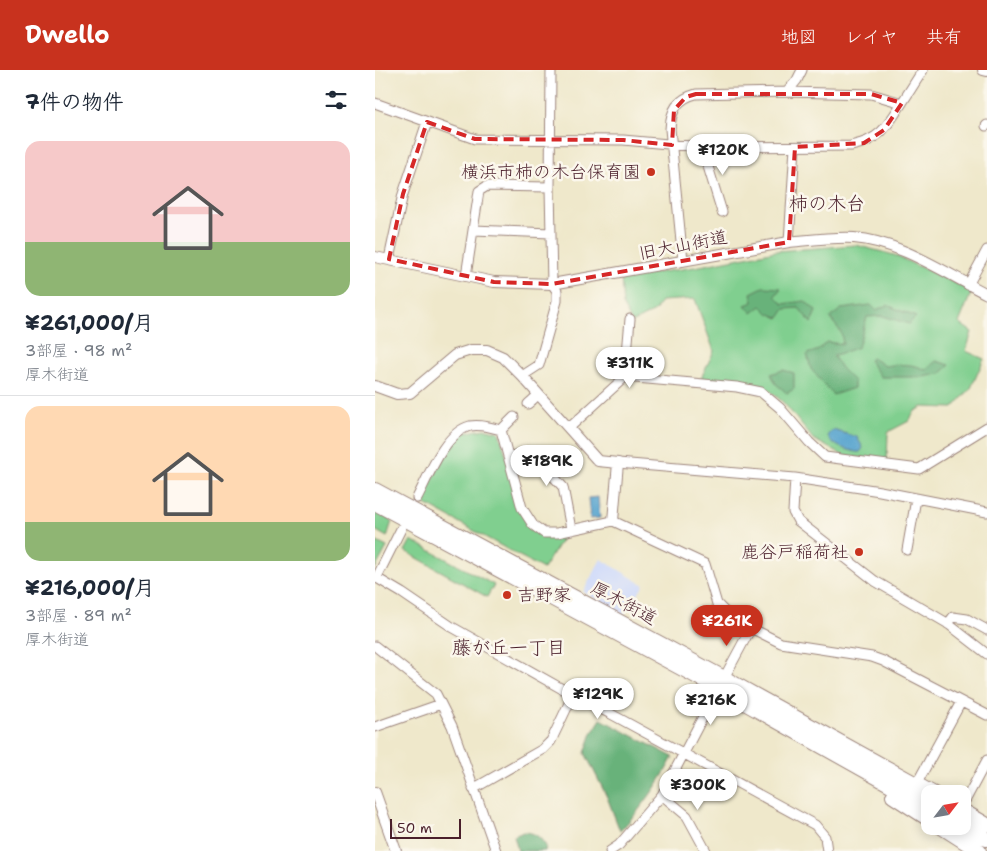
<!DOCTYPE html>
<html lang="ja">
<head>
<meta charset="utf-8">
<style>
  :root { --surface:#fff; --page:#f2f2f3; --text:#1f2937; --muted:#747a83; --line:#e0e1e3; --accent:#c8321e }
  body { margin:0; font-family:"Shantell Sans","Klee One",sans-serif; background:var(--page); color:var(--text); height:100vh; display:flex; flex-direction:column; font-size:19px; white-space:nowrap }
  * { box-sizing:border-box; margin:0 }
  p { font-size:16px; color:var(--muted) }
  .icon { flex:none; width:28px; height:28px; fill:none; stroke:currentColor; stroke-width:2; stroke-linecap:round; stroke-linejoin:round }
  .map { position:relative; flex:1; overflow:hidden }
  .details { display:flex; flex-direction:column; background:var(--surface); width:375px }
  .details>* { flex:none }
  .needle { width:32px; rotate:59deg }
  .tools { position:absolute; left:546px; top:715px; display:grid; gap:10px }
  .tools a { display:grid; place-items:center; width:50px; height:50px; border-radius:10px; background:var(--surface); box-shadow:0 2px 12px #0003; font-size:25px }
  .scale { position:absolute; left:15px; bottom:12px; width:71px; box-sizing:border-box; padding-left:5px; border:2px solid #4a1f2b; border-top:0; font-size:14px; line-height:18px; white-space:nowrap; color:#4a1f2b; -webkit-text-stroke:4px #fbf7ec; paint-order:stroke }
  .price { position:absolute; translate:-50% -42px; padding:0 11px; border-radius:18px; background:#fff; color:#222; font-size:16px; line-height:32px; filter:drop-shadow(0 1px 2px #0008) }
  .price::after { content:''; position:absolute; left:50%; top:30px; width:15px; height:11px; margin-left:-8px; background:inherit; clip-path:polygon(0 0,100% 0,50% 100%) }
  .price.active { background:var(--accent); color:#fff }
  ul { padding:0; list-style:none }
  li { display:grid; align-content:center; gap:10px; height:265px; padding:0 25px }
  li+li { border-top:1px solid var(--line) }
  li span { display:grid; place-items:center; height:155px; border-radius:15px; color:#555 }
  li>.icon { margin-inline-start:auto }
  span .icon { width:90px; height:90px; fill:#fffc; stroke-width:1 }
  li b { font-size:21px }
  h2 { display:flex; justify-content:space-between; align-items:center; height:60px; padding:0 25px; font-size:21px }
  header { display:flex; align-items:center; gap:30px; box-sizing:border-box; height:70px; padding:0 25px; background:var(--accent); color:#fff }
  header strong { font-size:24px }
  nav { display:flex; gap:28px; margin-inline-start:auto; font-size:18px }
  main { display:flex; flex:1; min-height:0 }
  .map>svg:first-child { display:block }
  .built { fill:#cfdafa }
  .green { fill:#80cf8f; stroke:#65775d }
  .forest { fill:#68b27a; stroke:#596852 }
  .water { fill:#54a3ce; stroke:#4f617c }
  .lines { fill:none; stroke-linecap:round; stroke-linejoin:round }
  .minor-casing { stroke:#9c847b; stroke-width:11 }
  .tertiary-casing { stroke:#9c847b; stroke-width:12 }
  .trunk-casing { stroke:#9c847b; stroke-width:16 }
  .minor { stroke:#fff; stroke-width:9 }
  .tertiary { stroke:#fff; stroke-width:10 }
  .trunk { stroke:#fff; stroke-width:14 }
  .marked { fill:none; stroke:#d62828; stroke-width:4; stroke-dasharray:10 6; stroke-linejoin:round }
  .poi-dot { fill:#c8321e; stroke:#fbf7ec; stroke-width:2 }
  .labels { text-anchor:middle; stroke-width:5; stroke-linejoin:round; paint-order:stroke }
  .poi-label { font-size:18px; fill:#4a1f2b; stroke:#fbf7ec; text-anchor:end }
  .street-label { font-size:18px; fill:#4a1f2b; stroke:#fbf7ec }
  .neighbourhood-label { font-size:19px; fill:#4a1f2b; stroke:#fbf7ec }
</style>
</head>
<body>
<header>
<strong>Dwello</strong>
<nav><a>地図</a><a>レイヤ</a><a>共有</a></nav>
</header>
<main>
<section class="details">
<h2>7件の物件<svg class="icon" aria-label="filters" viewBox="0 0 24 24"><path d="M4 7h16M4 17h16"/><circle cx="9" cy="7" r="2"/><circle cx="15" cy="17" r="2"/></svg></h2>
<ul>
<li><span style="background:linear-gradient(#f6c9c9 65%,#8fb573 0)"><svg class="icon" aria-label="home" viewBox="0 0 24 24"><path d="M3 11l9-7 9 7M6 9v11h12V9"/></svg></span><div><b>¥261,000/月</b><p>3部屋 · 98 m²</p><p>厚木街道</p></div></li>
<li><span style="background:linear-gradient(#ffd9b3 75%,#8fb573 0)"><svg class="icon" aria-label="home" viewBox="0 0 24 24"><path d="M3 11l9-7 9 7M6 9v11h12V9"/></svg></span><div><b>¥216,000/月</b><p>3部屋 · 89 m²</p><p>厚木街道</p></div></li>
</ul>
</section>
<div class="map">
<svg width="612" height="781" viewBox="0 0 612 781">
  <rect width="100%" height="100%" fill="#fbf7ec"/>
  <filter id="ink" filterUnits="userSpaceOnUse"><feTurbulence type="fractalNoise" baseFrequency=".02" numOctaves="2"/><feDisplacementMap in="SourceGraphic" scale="10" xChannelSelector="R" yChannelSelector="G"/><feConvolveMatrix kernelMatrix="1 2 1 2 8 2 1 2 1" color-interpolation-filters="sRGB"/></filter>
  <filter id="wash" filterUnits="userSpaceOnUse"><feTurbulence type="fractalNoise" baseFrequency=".0096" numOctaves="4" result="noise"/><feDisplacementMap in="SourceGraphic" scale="20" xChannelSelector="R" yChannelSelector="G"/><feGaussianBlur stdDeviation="1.12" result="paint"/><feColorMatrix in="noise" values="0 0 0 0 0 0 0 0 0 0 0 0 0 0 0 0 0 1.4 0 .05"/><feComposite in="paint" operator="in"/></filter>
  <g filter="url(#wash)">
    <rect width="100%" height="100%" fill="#efe8cb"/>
    <!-- built -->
    <path class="built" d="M226 489 269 515 249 545 208 522Z"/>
    <!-- green -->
    <path class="green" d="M481 175 519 185 597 221 584 253 597 262 591 281 609 289 596 318 578 338 548 337 540 341 534 351 513 362 512 391 469 386 438 369 409 333 394 320 375 313 326 308 339 281 320 229 286 231 280 241 257 253 248 236 246 208 320 197 401 181Z
      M112 359 124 362 147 438 169 463 193 459 168 499 47 432C55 416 72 373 85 365 94 361 103 360 112 359Z
      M0 442 17 451 12 467 0 460Z
      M36 470 119 515 112 527 30 481Z
      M0 471 12 477 0 499Z"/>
    <!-- forest -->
    <path class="forest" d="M388 217 406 218 400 226 408 234 430 231 441 241 436 253 424 238 410 239 404 248 393 243 386 236 377 243 370 235 378 232 376 223Z
      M496 235 501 240 512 235 541 247 534 254 508 246 492 247 483 277C477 279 463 285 458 285L466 298 479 311V318L458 325 436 299 432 284 444 280 451 272 468 274 466 262 455 248 466 239Z
      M497 288 510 296C524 294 538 293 551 300L561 291 575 295 565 304 548 307H506L494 290Z
      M408 300 419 303V319L412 323 401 314 396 304Z
      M226 649 298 687C283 716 267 738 245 761L232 727 210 683 217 663Z
      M148 762C160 762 165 767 171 776L170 781H143L139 766Z"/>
    <!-- water -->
    <path class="water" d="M458 360 482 367 488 378 485 382H481C471 379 458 377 453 366L454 363Z
      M223 427 225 448 215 449 213 428Z"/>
  </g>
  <g filter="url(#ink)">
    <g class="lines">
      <defs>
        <path id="minor" d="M412 22 496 24 527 33
          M0 33 100 69 248 70 327 77 476 76C505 70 512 57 527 33 534 22 541 11 548 0
          M611 56 612 55
          M327 77 347 142
          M99 160 176 163
          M414 172 420 77
          M14 189 28 124 52 52
          M308 191 295 59C296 40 302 29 321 24L412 22 422 10 427 0
          M91 206 104 121 112 116 175 117
          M593 215 612 180
          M147 306 164 295 182 231V221L177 214 175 117 176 0
          M250 307 362 317 386 322 405 338 434 372 450 387 544 399 612 357
          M153 334 163 325
          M194 358 250 307 255 249
          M126 360 139 347
          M133 387 155 381 188 417 196 459
          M243 393 420 408 505 421 612 442
          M420 408 418 442 423 451 500 511 572 553 612 584
          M42 428C53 407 70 362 95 356 105 354 116 357 126 360L147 438 158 455 169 463H182L238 451 330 494 342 534 352 544 376 558 406 573 497 587 508 591 612 645
          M532 480 541 429
          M0 507 27 523 77 557 198 625 236 644 440 755 450 767 452 781
          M2 507 26 459
          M573 554 578 547 592 549 612 560
          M0 576 61 624 77 656 121 781
          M349 608 376 558
          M0 657 66 634
          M542 713 586 632
          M98 719 168 679 176 671 198 625
          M287 725 312 746 331 781
          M589 733 612 690
          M235 781 244 775 287 725 343 618"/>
        <path id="tertiary" d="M608 0 612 1
          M0 187 119 212 177 214 414 172C435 170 457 167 479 168 524 171 572 204 612 224
          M0 316 22 324 35 323 80 285 96 280H112L128 287 147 306 223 391 243 393 238 451
          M0 722 21 781"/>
        <path id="trunk" d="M0 420 349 608 559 724
          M0 433 343 618 555 737
          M518 726 555 750
          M588 741 612 755
          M565 756 604 781
          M588 756 612 769"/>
      </defs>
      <!-- minor casing -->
      <use href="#minor" class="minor-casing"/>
      <!-- tertiary casing -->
      <use href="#tertiary" class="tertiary-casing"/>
      <!-- trunk casing -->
      <use href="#trunk" class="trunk-casing"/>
      <!-- minor -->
      <use href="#minor" class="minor"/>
      <!-- tertiary -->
      <use href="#tertiary" class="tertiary"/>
      <!-- trunk -->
      <use href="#trunk" class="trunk"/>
    </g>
  </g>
  <!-- marked area -->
  <path class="marked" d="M321 24H496L527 33 509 60 489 73 420 77 414 172 177 214 119 212 14 189 28 124 52 52 100 69 248 70 297 75 299 40 311 27Z"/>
  <!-- markers -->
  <g class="poi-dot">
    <circle cx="276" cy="102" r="5"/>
    <circle cx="484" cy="482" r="5"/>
    <circle cx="132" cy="525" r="5"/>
  </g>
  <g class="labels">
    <!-- poi labels -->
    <g class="poi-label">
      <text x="266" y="108">横浜市柿の木台保育園</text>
      <text x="474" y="488">鹿谷戸稲荷社</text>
      <text x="142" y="531" text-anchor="start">吉野家</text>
    </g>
    <!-- street labels -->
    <g class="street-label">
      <text transform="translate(308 175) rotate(-11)" y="6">旧大山街道</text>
      <text transform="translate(249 533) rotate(28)" y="6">厚木街道</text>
    </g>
    <!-- neighbourhood labels -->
    <g class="neighbourhood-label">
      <text x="452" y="140">柿の木台</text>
      <text x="134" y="584">藤が丘一丁目</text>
    </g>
  </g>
</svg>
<div class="tools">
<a><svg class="needle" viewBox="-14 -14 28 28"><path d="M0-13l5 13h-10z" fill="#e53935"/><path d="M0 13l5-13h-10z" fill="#747a83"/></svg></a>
</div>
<div class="scale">50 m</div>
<b class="price" style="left:348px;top:106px">¥120K</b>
<b class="price" style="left:255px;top:319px">¥311K</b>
<b class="price" style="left:172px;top:417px">¥189K</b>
<b class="price active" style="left:352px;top:577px">¥261K</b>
<b class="price" style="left:223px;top:650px">¥129K</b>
<b class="price" style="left:336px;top:656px">¥216K</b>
<b class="price" style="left:323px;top:741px">¥300K</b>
</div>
</main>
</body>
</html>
